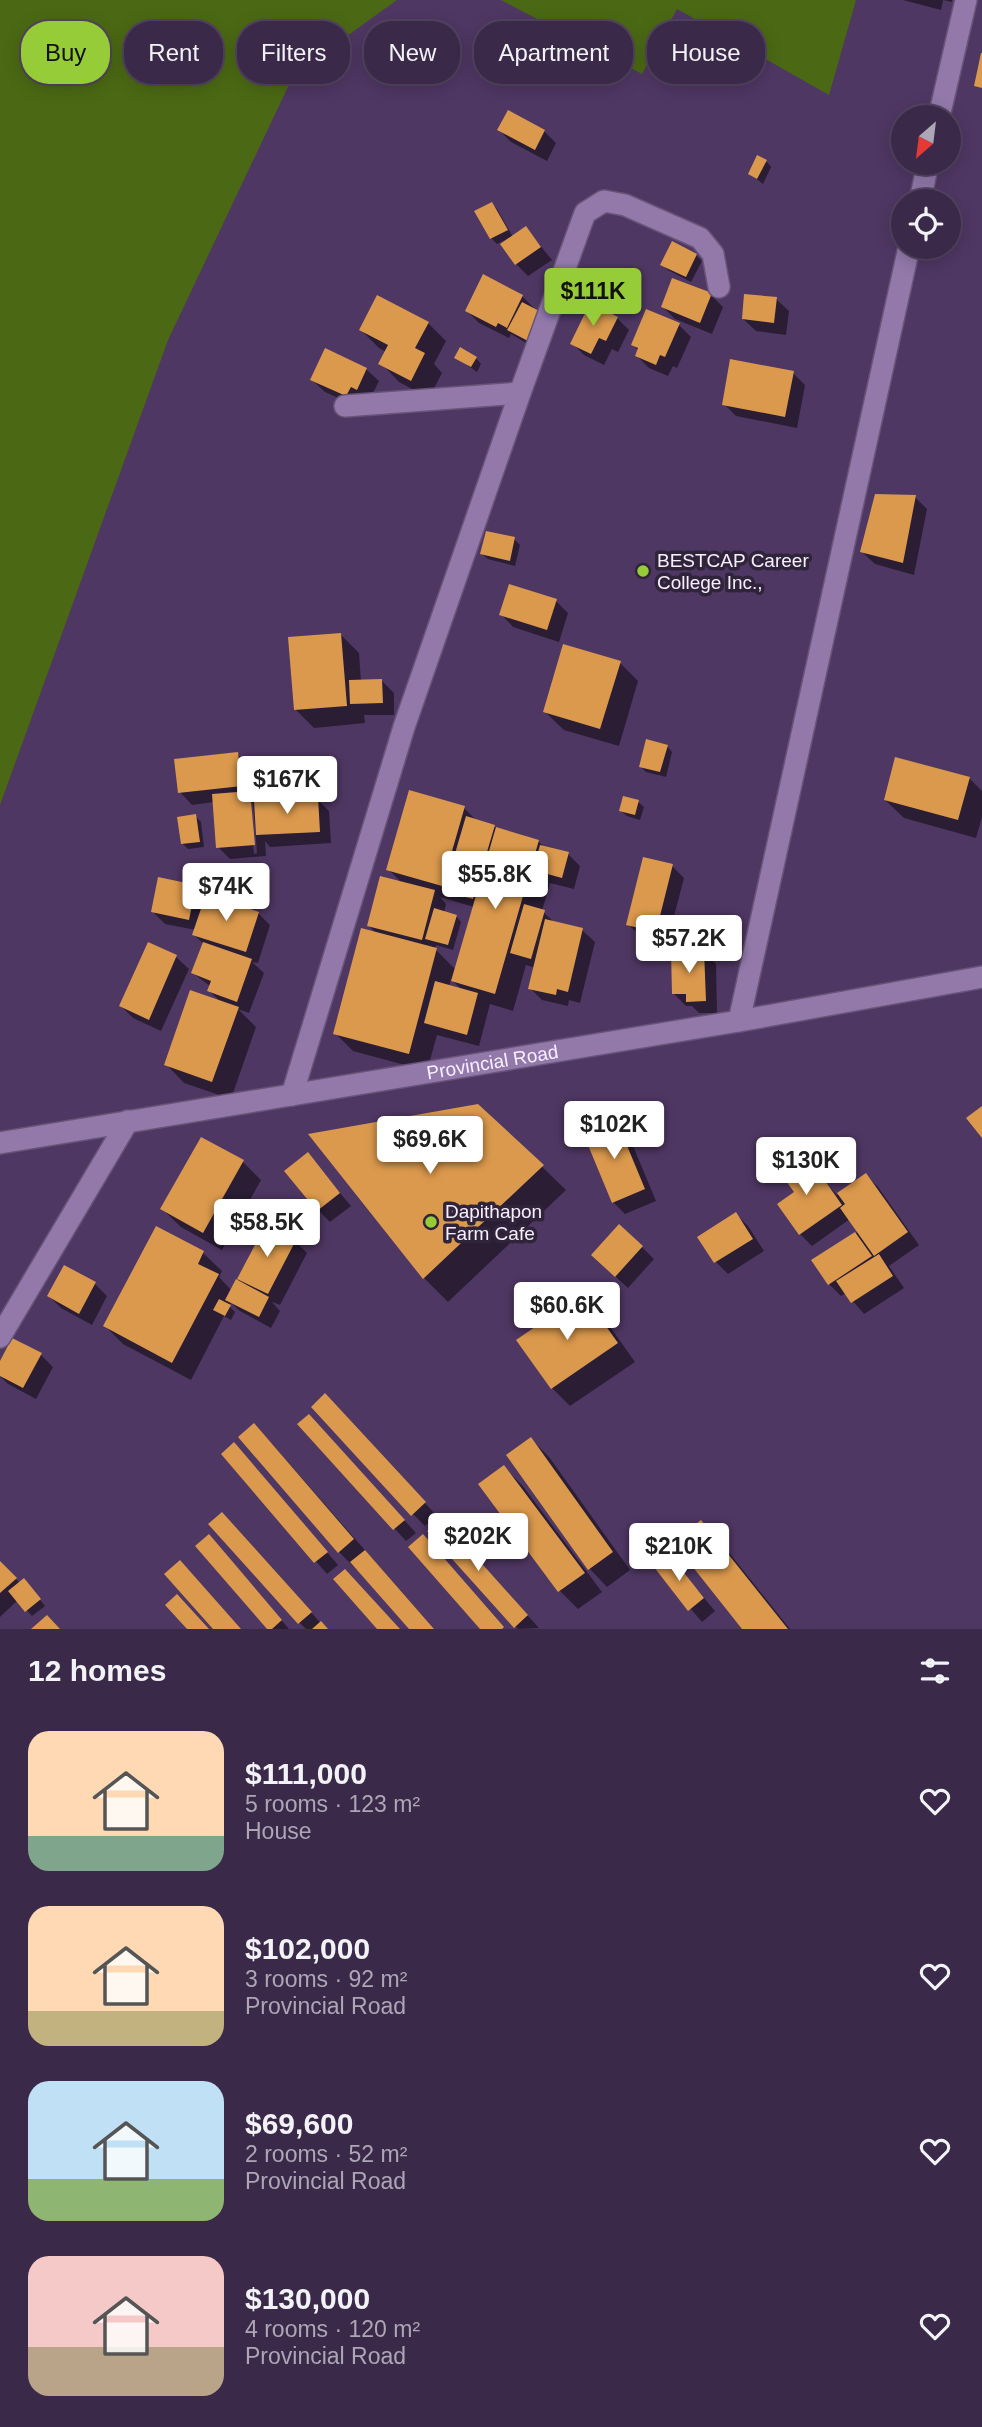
<!DOCTYPE html>
<html lang="en">
<head>
<meta charset="utf-8">
<style>
  :root { --surface:#3b294a; --page:#423151; --text:#f1f3f6; --muted:#aca6b5; --line:#544562; --accent:#97cc39 }
  body { margin:0; font-family:Arial,sans-serif; background:var(--page); color:var(--text); height:100vh; display:flex; flex-direction:column; font-size:26px; white-space:nowrap }
  * { box-sizing:border-box; margin:0 }
  p { font-size:23px; color:var(--muted) }
  .icon { flex:none; width:38px; height:38px; fill:none; stroke:currentColor; stroke-width:2; stroke-linecap:round; stroke-linejoin:round }
  .map { position:relative; height:1629px; overflow:hidden }
  .details { display:flex; flex-direction:column; background:var(--surface); flex:1 }
  .details>* { flex:none }
  .guide { position:absolute; left:21px; top:21px; width:942px; height:63px; display:flex; gap:14px }
  .needle { width:46px; rotate:208deg }
  .buttons { position:absolute; left:891px; top:105px; display:grid; gap:14px }
  .buttons a { display:grid; place-items:center; width:70px; height:70px; border-radius:50%; background:var(--surface); box-shadow:0 4px 18px #0003,0 0 0 2px var(--line); font-size:35px }
  .price { position:absolute; translate:-50% -60px; padding:0 16px; border-radius:7px; background:#fff; color:#222; font-size:23px; line-height:46px; filter:drop-shadow(0 2px 4px #0008) }
  .price::after { content:''; position:absolute; left:50%; top:42px; width:21px; height:16px; margin-left:-10px; background:inherit; clip-path:polygon(0 0,100% 0,50% 100%) }
  .price.current { background:var(--accent); color:#111 }
  ul { padding:0; list-style:none }
  li { display:flex; align-items:center; gap:21px; height:175px; padding:0 28px }
  li span { display:grid; place-items:center; flex:none; width:196px; height:140px; border-radius:21px; color:#555 }
  li>.icon { margin-inline-start:auto }
  span .icon { width:84px; height:84px; fill:#fffc; stroke-width:1 }
  li b { font-size:30px }
  h2 { display:flex; justify-content:space-between; align-items:center; height:84px; padding:0 28px; font-size:30px }
  .chip { padding:0 24px; border-radius:28px; background:var(--surface); box-shadow:0 4px 18px #0003,0 0 0 2px var(--line); font-size:24px; line-height:63px }
  .chip.current { background:var(--accent); color:#111 }
  .map>svg:first-child { display:block }
  .green { fill:#4b6914 }
  .shadow { fill:#0007; fill-rule:evenodd }
  .building { fill:#db994d }
  .lines { fill:none; stroke-linecap:round; stroke-linejoin:round }
  .street-casing { stroke:#675477; stroke-width:24 }
  .secondary-casing { stroke:#675477; stroke-width:24 }
  .street { stroke:#9279aa; stroke-width:21 }
  .secondary { stroke:#9279aa; stroke-width:21 }
  .poi-dot { fill:#97cc39; stroke:#2f2439; stroke-width:2.5 }
  .labels { text-anchor:middle; stroke-width:7; stroke-linejoin:round; paint-order:stroke }
  .poi-label { font-size:19px; fill:#f7efff; stroke:#2f2439; text-anchor:start }
  .street-label { font-size:19px; fill:#f7efff; stroke:#2f2439 }
</style>
</head>
<body>
<div class="map">
<svg width="982" height="1629" viewBox="0 0 982 1629">
  <rect width="100%" height="100%" fill="#4f3763"/>
  <!-- green -->
  <path class="green" d="M0 0H397L294 74 168 340 0 805Z
    M501 0H856L829 95 677 9 642 74Z"/>
  <!-- shadow -->
  <path class="shadow" d="M903 0H952V2L943 0 941 10Z
    M499 130 544 131 556 143 547 161 511 142Z
    M766 161 771 167 763 184 750 174Z
    M492 204 497 209 513 237 526 228 552 260 528 276 516 264 507 239 497 244 491 238Z
    M673 244 696 255 702 261 691 282 668 270 662 264Z
    M711 295 723 307 712 334 675 319 663 307Z
    M522 296 534 308 541 352 511 334 509 338 479 323 467 311Z
    M776 299 789 311 786 335 756 331 743 319Z
    M617 318 629 330 618 352 612 349 604 365 584 355 572 343Z
    M428 323 446 341 434 364 442 373 429 398 399 382 381 363 386 352 379 348 361 330Z
    M679 325 691 337 677 368 673 366 668 376 649 368 637 356 639 351 633 345Z
    M456 357 476 358 481 364 477 372Z
    M366 369 379 381 369 401 358 407 325 392 312 380Z
    M793 373 805 385 797 428 736 416 724 404Z
    M915 497 927 509 914 575 875 564 862 552Z
    M514 539 520 545 515 566 488 559 482 554Z
    M556 601 568 613 559 642 513 627 501 614Z
    M341 635 359 653 361 682 382 681 394 693V715H364L365 723 314 728 295 709Z
    M620 663 638 681 619 746 564 730 545 712Z
    M667 746 672 752 666 777 646 772 640 766Z
    M237 754 250 766 253 796 259 802 317 799 329 811 331 843 270 847 265 841 266 856 230 859 218 847 214 802 192 805 180 792ZM249 803H253L257 853 254 854Z
    M969 778 982 791V817L976 838 904 818 885 800Z
    M638 802 644 807 640 820 627 816 621 811Z
    M464 808 478 822 538 841 545 848 568 854 580 866 574 889 550 883 542 911 555 923 582 930 595 942 580 1003 569 1000 568 1006 542 1000 530 988 535 968 526 965 513 1011 490 1004 479 1046 437 1035 427 1071 353 1051 335 1033 377 934 369 926 402 883 388 869ZM440 897 474 907 456 970 435 949 436 945 453 950 461 922 456 916 444 913 446 904ZM451 979 463 991 449 987Z
    M195 816 201 822 204 847 188 849 182 843Z
    M672 866 684 878 667 943 640 936 628 924Z
    M195 886 206 898 258 913 270 925 258 963 252 962 264 973 249 1013 238 1009 256 1027 231 1099 184 1083 166 1064 222 1003 209 991 211 987 193 973 204 944 194 935 196 930 165 924 153 912Z
    M690 932 696 938V952H704L716 964 717 1013H699L692 1006H686L674 994 683 953 677 947Z
    M149 944 176 957 189 969 161 1031 133 1018 121 1006Z
    M478 1105 566 1190 448 1302 424 1278 311 1135Z
    M615 1121 628 1134 656 1201 625 1214 613 1202Z
    M307 1154 351 1206 330 1222 318 1210Z
    M797 1158 816 1180 821 1177 837 1195 866 1175 878 1187 919 1245 889 1266 904 1288 864 1314 846 1293 841 1296 829 1284 814 1260 859 1231 850 1219 812 1246 800 1234 796 1192Z
    M243 1162 261 1180 222 1250 181 1227 162 1209Z
    M736 1214 748 1226 764 1251 728 1274 716 1262 700 1237Z
    M266 1226 295 1241 307 1253 280 1305 272 1302 280 1311 271 1328 240 1311 231 1303 229 1306 235 1312 231 1320 224 1316 191 1380 123 1344 105 1326 157 1228 203 1253 222 1271 219 1277 232 1291Z
    M642 1247 654 1259 628 1288 605 1267Z
    M65 1267 95 1284 107 1296 92 1325 61 1308 49 1296Z
    M583 1296 601 1314 635 1362 570 1406 552 1388Z
    M41 1355 53 1367 36 1399 8 1384 0 1376V1365Z
    M337 1408 436 1515 425 1526 413 1514Z
    M299 1424 320 1428 416 1533 406 1541Z
    M254 1426 272 1444 434 1629H411L358 1569 357 1570 339 1552Z
    M531 1439 549 1457 630 1570 607 1587 589 1568Z
    M223 1454 246 1457 338 1565 327 1574Z
    M504 1467 522 1485 602 1592 578 1609 560 1591Z
    M701 1522 719 1540 790 1629H744Z
    M234 1526 326 1629H306L299 1622Z
    M430 1531 453 1533 539 1628 518 1629Z
    M221 1549 289 1629H269Z
    M670 1557 715 1611 702 1622 656 1568Z
    M0 1563 20 1583 29 1586 45 1606 32 1616 18 1600 0 1617Z"/>
  <!-- building -->
  <path class="building" d="M981 53H982V88L974 86Z
    M508 110 545 130 535 150 497 130Z
    M757 155 767 160 757 179 748 174Z
    M492 202 508 230 490 239 474 211Z
    M526 226 541 247 515 265 500 244Z
    M672 241 697 254 686 277 660 265Z
    M483 274 523 295 507 328 498 323 496 327 465 311Z
    M672 278 712 293 700 323 661 307Z
    M744 294 777 297 774 323 742 319Z
    M377 295 429 322 415 348 425 353 411 381 378 364 388 345 359 330Z
    M522 302 543 313 528 341 507 330Z
    M590 303 618 317 606 341 599 338 591 354 570 344Z
    M646 309 680 323 665 357 660 355 656 365 635 356 638 348 631 345Z
    M460 347 477 357 471 367 454 358Z
    M325 348 367 368 357 390 351 387 346 396 310 380Z
    M730 359 794 371 785 417 722 405Z
    M875 494 916 495 903 563 860 552Z
    M486 531 515 537 510 561 480 554Z
    M509 584 557 599 547 630 499 615Z
    M341 633 347 706 294 710 288 637Z
    M563 644 621 661 600 729 543 712Z
    M382 679 383 703 350 704 349 680Z
    M646 739 668 745 660 772 639 767Z
    M238 752 242 786 178 793 174 759Z
    M895 757 970 777 958 820 884 800Z
    M409 790 465 806 442 886 386 870Z
    M250 791 255 845 216 848 212 794Z
    M623 796 639 800 635 815 619 811Z
    M318 797 320 832 256 835 254 801Z
    M196 814 200 842 181 844 177 817Z
    M466 816 495 825 473 899 444 891Z
    M496 827 539 840 495 994 451 981Z
    M540 845 569 852 562 878 533 870Z
    M643 857 673 864 656 932 626 925Z
    M380 876 435 890 422 940 367 926Z
    M158 877 196 885 189 920 151 912Z
    M206 894 259 912 246 952 192 935Z
    M524 904 545 910 531 959 510 953Z
    M434 908 457 915 448 945 425 939Z
    M545 919 583 928 568 992 557 989 556 995 528 989Z
    M361 928 437 948 409 1054 333 1034Z
    M691 930 692 947 676 948 675 931Z
    M148 942 177 955 149 1020 119 1006Z
    M203 942 252 959 237 1002 207 991 211 981 191 973Z
    M704 950 706 1001 686 1002V994H672L671 951Z
    M435 981 478 993 467 1035 424 1023Z
    M190 990 239 1007 212 1082 164 1065Z
    M478 1104 544 1165 423 1279 308 1134Z
    M982 1106V1138L966 1118Z
    M616 1119 645 1189 612 1203 583 1133Z
    M201 1137 244 1160 203 1233 160 1209Z
    M308 1152 340 1193 317 1211 284 1171Z
    M798 1156 814 1179 821 1175 842 1205 799 1235 777 1204 794 1192 778 1170Z
    M866 1173 908 1232 874 1256 840 1208 845 1204 837 1193Z
    M736 1212 753 1239 714 1263 697 1237Z
    M266 1224 296 1240 268 1294 237 1279Z
    M619 1224 643 1246 615 1277 591 1255Z
    M156 1226 204 1251 198 1264 219 1274 172 1363 103 1326Z
    M855 1232 872 1256 828 1285 811 1260Z
    M879 1254 893 1276 851 1303 836 1281Z
    M64 1265 96 1282 79 1314 47 1296Z
    M236 1279 269 1297 259 1317 225 1300Z
    M583 1294 618 1343 551 1389 516 1340Z
    M219 1299 231 1305 225 1316 213 1310Z
    M12 1338 42 1353 23 1388 0 1376V1361Z
    M325 1393 426 1502 411 1516 311 1407Z
    M309 1414 405 1520 393 1530 297 1424Z
    M254 1423 354 1539 338 1553 238 1437Z
    M531 1437 613 1552 588 1570 506 1455Z
    M234 1442 328 1552 314 1563 221 1454Z
    M504 1465 585 1573 558 1592 478 1484Z
    M222 1512 312 1612 298 1624 208 1524Z
    M441 1518 528 1615 514 1628 427 1531Z
    M701 1520 788 1629H742L673 1542Z
    M209 1534 282 1620 272 1629H267L195 1546Z
    M423 1534 504 1627 502 1629H480L408 1547Z
    M365 1550 434 1629H409L350 1562Z
    M670 1555 704 1598 688 1611 654 1567Z
    M180 1560 241 1629H213L164 1574Z
    M0 1561 17 1578 0 1593Z
    M345 1569 400 1629H377L333 1579Z
    M24 1578 41 1599 25 1612 8 1591Z
    M177 1594 209 1629H187L165 1605Z
    M47 1615 60 1629H31Z
    M321 1621 328 1629H312Z"/>
  <g class="lines">
    <defs>
      <path id="street" d="M345 406 520 393
        M292 1095 404 727 520 393 585 213 604 201 625 205 700 238 713 254 719 287
        M0 1337 128 1121"/>
      <g id="secondary">
        <path d="M939 117 966 0"/>
        <path d="M920 201 928 163"/>
        <path d="M739 1021 909 247"/>
        <path id="s1" d="M0 1143 739 1021 982 977"/>
      </g>
    </defs>
    <!-- street casing -->
    <use href="#street" class="street-casing"/>
    <!-- secondary casing -->
    <use href="#secondary" class="secondary-casing"/>
    <!-- street -->
    <use href="#street" class="street"/>
    <!-- secondary -->
    <use href="#secondary" class="secondary"/>
  </g>
  <!-- markers -->
  <g class="poi-dot">
    <circle cx="643" cy="571" r="7"/>
    <circle cx="431" cy="1222" r="7"/>
  </g>
  <g class="labels">
    <!-- poi labels -->
    <g class="poi-label">
      <text x="657" y="567">BESTCAP Career<tspan x="657" dy="22">College Inc.,</tspan></text>
      <text x="445" y="1218">Dapithapon<tspan x="445" dy="22">Farm Cafe</tspan></text>
    </g>
    <!-- street labels -->
    <g class="street-label">
      <text dy="7" stroke="none"><textPath href="#s1" startOffset="499">Provincial Road</textPath></text>
    </g>
  </g>
</svg>
<div class="buttons">
<a><svg class="needle" viewBox="-14 -14 28 28"><path d="M0-13l5 13h-10z" fill="#e53935"/><path d="M0 13l5-13h-10z" fill="#aca6b5"/></svg></a>
<a><svg class="icon" aria-label="locate" viewBox="0 0 24 24"><circle cx="12" cy="12" r="6"/><path d="M12 2v4M12 18v4M2 12h4M18 12h4"/></svg></a>
</div>
<b class="price current" style="left:593px;top:328px">$111K</b>
<b class="price" style="left:287px;top:816px">$167K</b>
<b class="price" style="left:495px;top:911px">$55.8K</b>
<b class="price" style="left:226px;top:923px">$74K</b>
<b class="price" style="left:689px;top:975px">$57.2K</b>
<b class="price" style="left:614px;top:1161px">$102K</b>
<b class="price" style="left:430px;top:1176px">$69.6K</b>
<b class="price" style="left:806px;top:1197px">$130K</b>
<b class="price" style="left:267px;top:1259px">$58.5K</b>
<b class="price" style="left:567px;top:1342px">$60.6K</b>
<b class="price" style="left:478px;top:1573px">$202K</b>
<b class="price" style="left:679px;top:1583px">$210K</b>
<div class="guide">
<a class="chip current">Buy</a>
<a class="chip">Rent</a>
<a class="chip">Filters</a>
<a class="chip">New</a>
<a class="chip">Apartment</a>
<a class="chip">House</a>
</div>
</div>
<section class="details">
<h2>12 homes<svg class="icon" aria-label="filters" viewBox="0 0 24 24"><path d="M4 7h16M4 17h16"/><circle cx="9" cy="7" r="2"/><circle cx="15" cy="17" r="2"/></svg></h2>
<ul>
<li><span style="background:linear-gradient(#ffd9b3 75%,#7fa58c 0)"><svg class="icon" aria-label="home" viewBox="0 0 24 24"><path d="M3 11l9-7 9 7M6 9v11h12V9"/></svg></span><div><b>$111,000</b><p>5 rooms · 123 m²</p><p>House</p></div><svg class="icon" aria-label="heart" viewBox="0 0 24 24"><path d="M12 20l-8-8c-3-5 5-10 8-4 3-6 11-1 8 4z"/></svg></li>
<li><span style="background:linear-gradient(#ffd9b3 75%,#c2b280 0)"><svg class="icon" aria-label="home" viewBox="0 0 24 24"><path d="M3 11l9-7 9 7M6 9v11h12V9"/></svg></span><div><b>$102,000</b><p>3 rooms · 92 m²</p><p>Provincial Road</p></div><svg class="icon" aria-label="heart" viewBox="0 0 24 24"><path d="M12 20l-8-8c-3-5 5-10 8-4 3-6 11-1 8 4z"/></svg></li>
<li><span style="background:linear-gradient(#bfe0f5 70%,#8fb573 0)"><svg class="icon" aria-label="home" viewBox="0 0 24 24"><path d="M3 11l9-7 9 7M6 9v11h12V9"/></svg></span><div><b>$69,600</b><p>2 rooms · 52 m²</p><p>Provincial Road</p></div><svg class="icon" aria-label="heart" viewBox="0 0 24 24"><path d="M12 20l-8-8c-3-5 5-10 8-4 3-6 11-1 8 4z"/></svg></li>
<li><span style="background:linear-gradient(#f6c9c9 65%,#b9a48a 0)"><svg class="icon" aria-label="home" viewBox="0 0 24 24"><path d="M3 11l9-7 9 7M6 9v11h12V9"/></svg></span><div><b>$130,000</b><p>4 rooms · 120 m²</p><p>Provincial Road</p></div><svg class="icon" aria-label="heart" viewBox="0 0 24 24"><path d="M12 20l-8-8c-3-5 5-10 8-4 3-6 11-1 8 4z"/></svg></li>
</ul>
</section>
</body>
</html>
